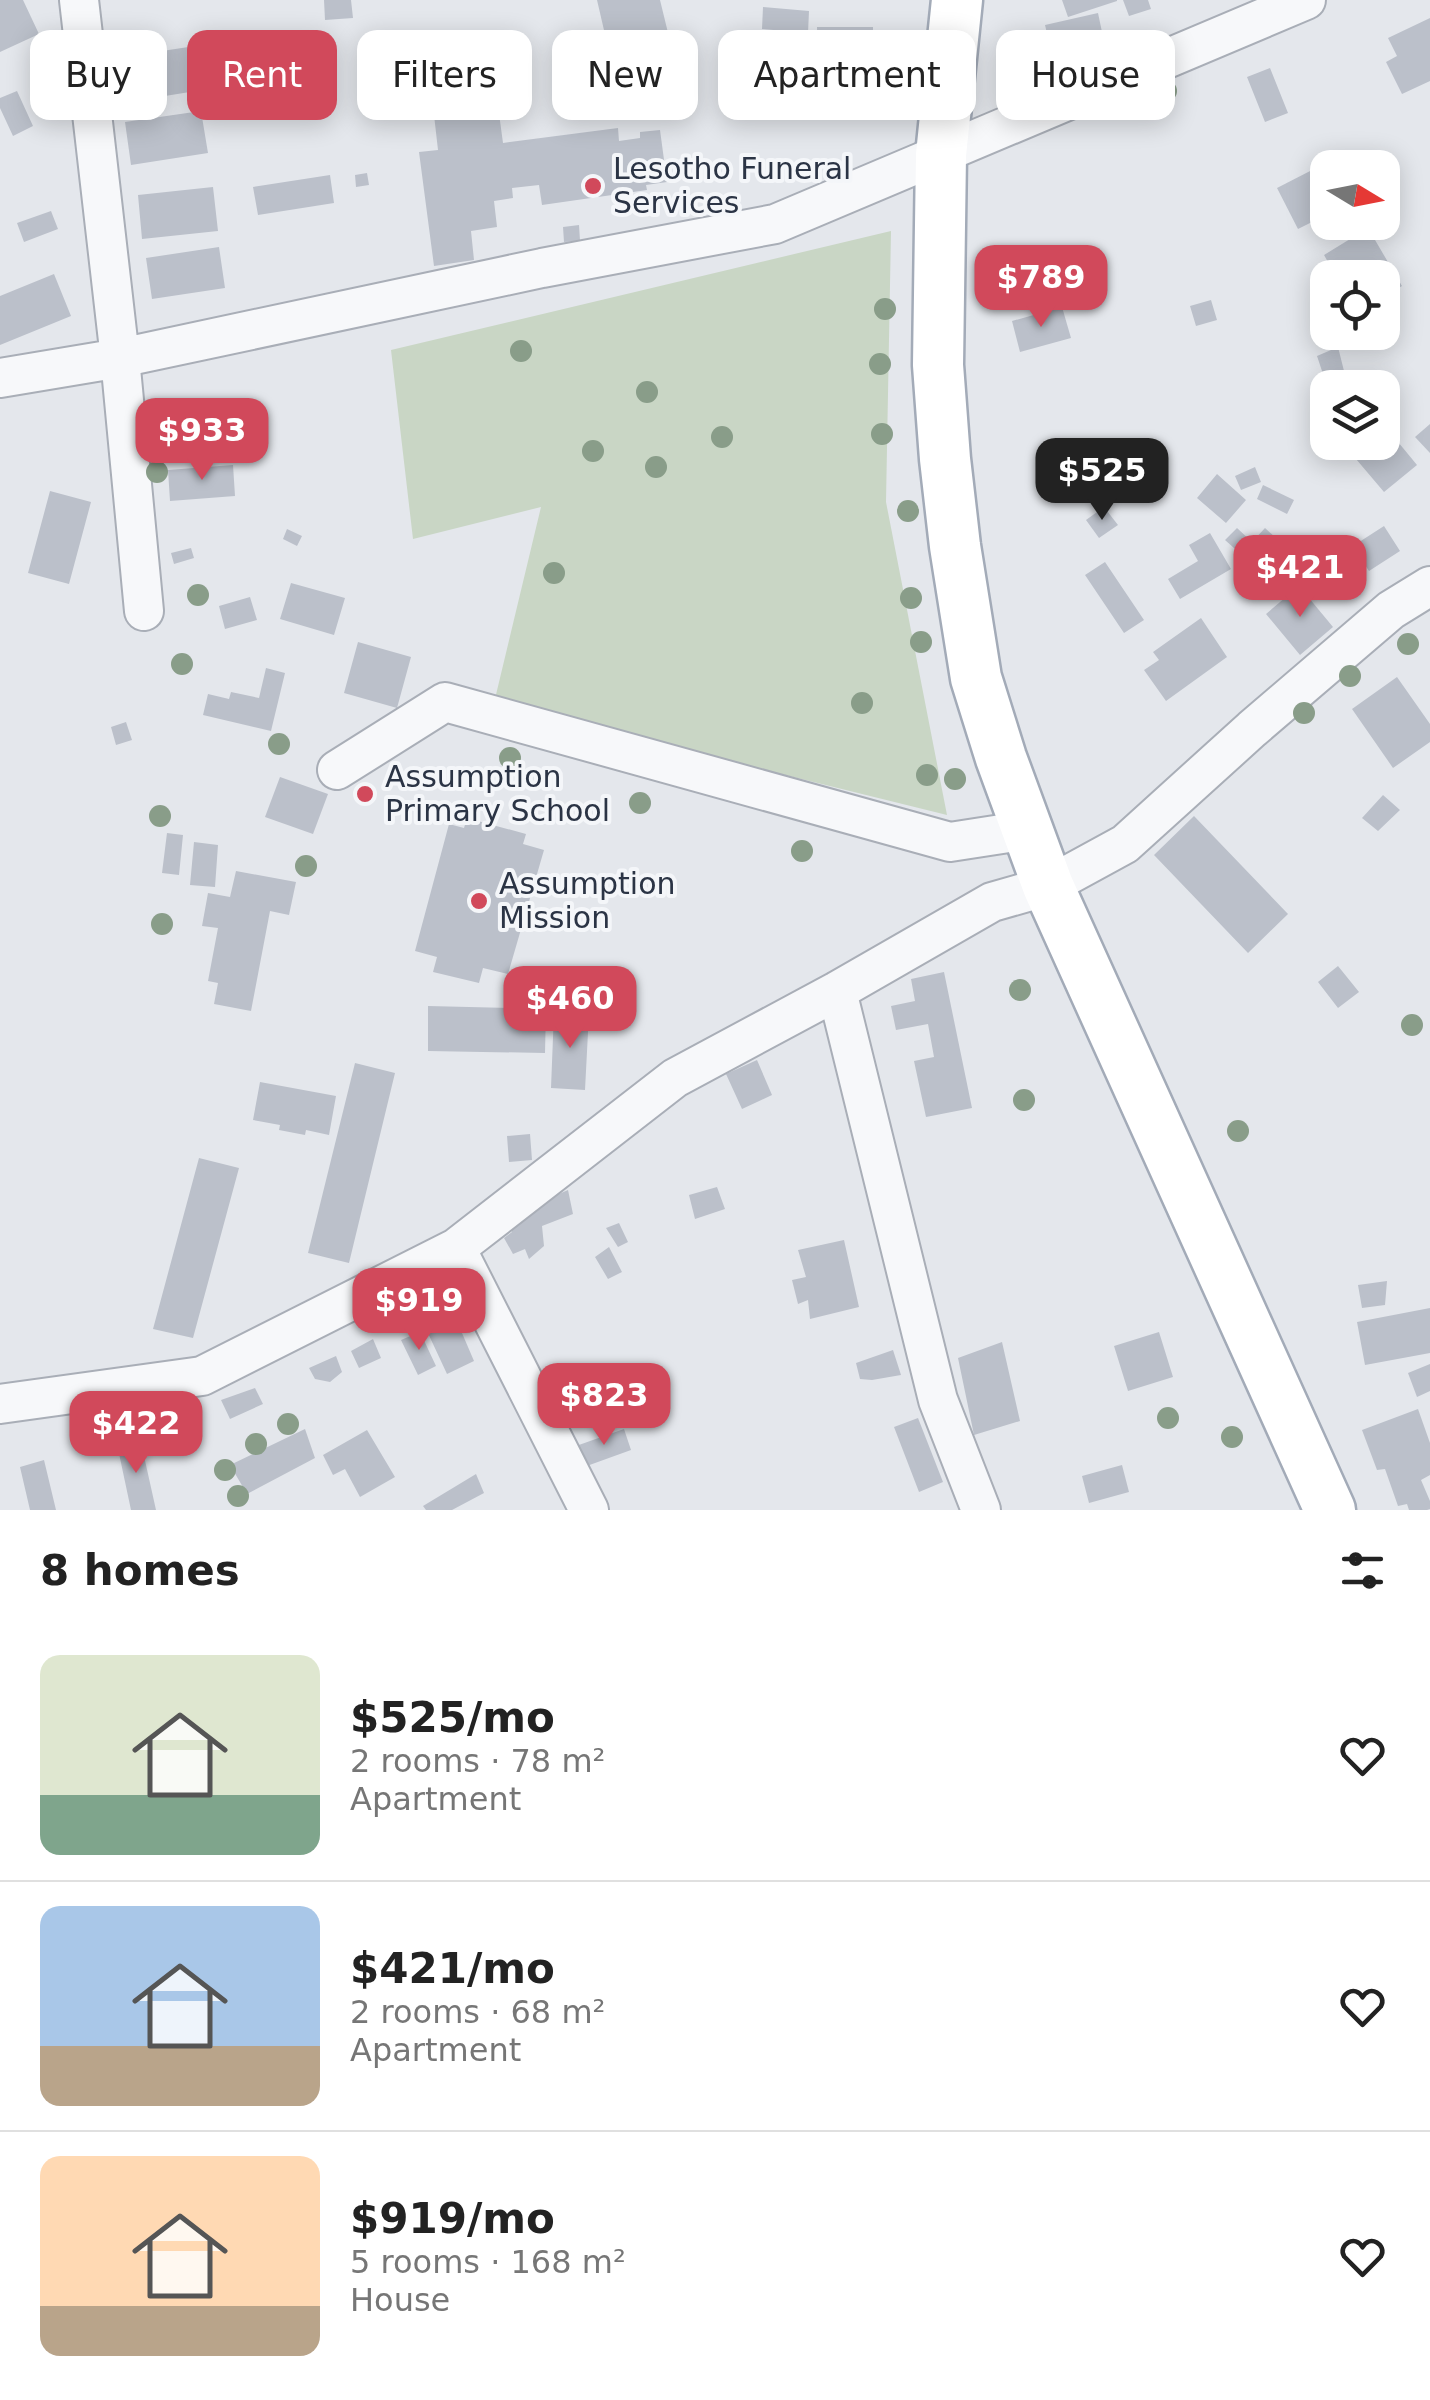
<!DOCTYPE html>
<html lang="en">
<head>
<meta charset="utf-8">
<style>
  :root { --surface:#fff; --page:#f6f6f6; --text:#222; --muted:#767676; --line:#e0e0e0; --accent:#d1495b }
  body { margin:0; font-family:"DejaVu Sans",sans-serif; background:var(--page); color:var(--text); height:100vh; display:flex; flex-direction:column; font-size:38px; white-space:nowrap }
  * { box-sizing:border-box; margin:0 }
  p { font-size:32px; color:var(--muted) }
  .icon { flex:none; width:55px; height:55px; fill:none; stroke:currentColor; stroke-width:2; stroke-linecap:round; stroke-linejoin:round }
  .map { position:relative; height:1510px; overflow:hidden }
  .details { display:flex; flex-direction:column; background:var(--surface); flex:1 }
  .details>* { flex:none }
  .top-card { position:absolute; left:30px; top:30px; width:1370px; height:90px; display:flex; gap:20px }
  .needle { width:65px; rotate:100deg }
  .buttons { position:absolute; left:1310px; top:150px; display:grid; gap:20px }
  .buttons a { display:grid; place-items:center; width:90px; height:90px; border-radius:20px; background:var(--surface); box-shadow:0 5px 25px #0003; font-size:50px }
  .price { position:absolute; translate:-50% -85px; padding:0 22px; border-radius:20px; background:var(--accent); color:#fff; font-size:32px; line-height:65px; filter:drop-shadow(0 2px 5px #0008) }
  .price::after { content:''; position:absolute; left:50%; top:60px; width:30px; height:22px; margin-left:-15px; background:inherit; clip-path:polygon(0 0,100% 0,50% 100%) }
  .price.current { background:#222; color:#fff }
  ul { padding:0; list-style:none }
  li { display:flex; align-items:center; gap:30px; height:250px; padding:0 40px }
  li+li { border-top:2px solid var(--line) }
  li span { display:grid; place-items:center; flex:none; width:280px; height:200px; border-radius:20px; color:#555 }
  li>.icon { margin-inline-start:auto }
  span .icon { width:120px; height:120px; fill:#fffc; stroke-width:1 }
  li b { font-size:42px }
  h2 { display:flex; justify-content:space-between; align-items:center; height:120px; padding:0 40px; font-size:42px }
  .pill { padding:0 35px; border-radius:20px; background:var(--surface); box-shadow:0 5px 25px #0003; font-size:35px; line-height:90px }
  .pill.current { background:var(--accent); color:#fff }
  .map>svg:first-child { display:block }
  .green { fill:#c9d6c5 }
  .building { fill:#bbc0ca }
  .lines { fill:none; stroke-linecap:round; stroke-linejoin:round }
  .minor-casing { stroke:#a9aeb7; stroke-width:42 }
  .major-casing { stroke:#a3abb8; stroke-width:55 }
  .minor { stroke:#f7f8fa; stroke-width:38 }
  .major { stroke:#fff; stroke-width:50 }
  .tree { fill:#899d89 }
  .poi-dot { fill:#d1495b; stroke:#f4f6f9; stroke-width:4 }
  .labels { text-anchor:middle; stroke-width:8; stroke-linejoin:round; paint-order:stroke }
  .poi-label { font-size:30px; fill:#2b3445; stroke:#f4f6f9; text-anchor:start }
</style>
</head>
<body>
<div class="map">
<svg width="1430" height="1510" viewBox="0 0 1430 1510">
  <rect width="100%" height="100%" fill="#e4e7ec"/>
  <!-- green -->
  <path class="green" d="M891 231 886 502 947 815 494 703 541 507 413 539 391 350Z"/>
  <!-- building -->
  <path class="building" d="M0 0H23L39 34 0 52Z
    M324 0H351L353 18 325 20Z
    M597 0H660L670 41 610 56Z
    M1062 0H1117V1L1068 17Z
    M1123 0H1148L1151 9 1129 16Z
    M763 7 809 11 808 33 762 29Z
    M1098 13 1106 51 1098 53 1101 68 1068 76 1065 60 1054 63 1045 25Z
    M1430 18V81L1402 94 1386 62 1397 56 1388 38Z
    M817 27H873V73H818Z
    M195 46 202 90 122 103 116 58Z
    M314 60 316 75 287 78 286 62Z
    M1270 68 1288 113 1265 122 1247 77Z
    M17 91 33 126 13 136 0 108V98Z
    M498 106 503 143 618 128 619 141 640 138V132L660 130 667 182 646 185 647 190 542 205 539 185 512 188 513 198 494 201 497 227 471 231 474 260 434 266 419 152 438 150 434 115Z
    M201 111 208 153 131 165 125 122Z
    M1351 150 1360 168H1328V214L1298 229 1277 188Z
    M367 173 369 185 356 187 355 175Z
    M330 175 334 203 258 215 253 187Z
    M213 187 218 231 142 239 138 195Z
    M51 211 58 229 24 242 17 223Z
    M579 225 580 241 564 242 563 227Z
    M1368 228 1402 286 1382 298V278H1337L1324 255Z
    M219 247 225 288 152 299 146 258Z
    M54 274 71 316 0 345V296Z
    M1211 300 1217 320 1196 326 1190 306Z
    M1062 307 1071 338 1020 352 1012 321Z
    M1338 347 1344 371 1324 377 1317 356Z
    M1430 424V453L1415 437Z
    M1389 431 1417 465 1384 492 1356 459 1375 442H1382V437Z
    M233 465 235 496 170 501 168 470Z
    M1255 467 1261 482 1241 490 1235 476Z
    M1217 474 1246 500 1226 523 1197 498Z
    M1263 485 1294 500 1287 514 1257 499Z
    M50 491 91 502 69 584 28 573Z
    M1104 507 1118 525 1099 538 1086 520Z
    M1384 526 1400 551 1369 571 1353 546Z
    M1237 528 1252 542 1265 528 1277 539 1253 565 1225 540Z
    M287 529 302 536 297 546 283 539Z
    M1210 533 1231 569 1180 599 1168 579 1198 561 1189 545Z
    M191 548 194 558 174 564 171 553Z
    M1105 562 1144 620 1124 633 1085 575Z
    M291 583 345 598 334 635 280 619Z
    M1299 586 1333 627 1300 655 1266 614Z
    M250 597 257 620 225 629 219 606Z
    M1201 618 1227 657 1166 701 1144 670 1159 660 1153 652Z
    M358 642 411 657 397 708 344 693Z
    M266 668 285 673 271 731 203 715 208 694 229 699 231 692 259 698Z
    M1397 677 1430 724V742L1393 768 1352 709Z
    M126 722 132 740 116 745 111 727Z
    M280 777 328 794 313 834 265 817Z
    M1383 795 1400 810 1378 831 1362 818Z
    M1194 816 1288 914 1248 953 1154 855Z
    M467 818 526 834 523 844 544 850 508 974 483 968 479 983 433 972 437 957 415 951 449 824 464 828Z
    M167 833 183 835 179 875 162 873Z
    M194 842 218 845 215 887 190 885Z
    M236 871 296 882 289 915 270 911 251 1011 214 1004 218 983 208 981 218 928 202 926 208 893 230 897Z
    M1338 966 1359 992 1338 1008 1318 982Z
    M944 972 972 1108 926 1117 914 1061 934 1057 928 1024 896 1030 891 1006 915 1001 911 979Z
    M428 1006 546 1009 545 1053 428 1051Z
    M554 1012 589 1013 585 1090 551 1088Z
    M757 1060 772 1095 742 1109 726 1074Z
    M355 1063 395 1073 349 1263 308 1253Z
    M260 1082 336 1096 329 1135 306 1130 305 1135 279 1130 280 1125 253 1120Z
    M530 1134 532 1160 509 1162 507 1136Z
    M199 1158 239 1168 193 1338 153 1329Z
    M717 1187 725 1209 695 1219 689 1195Z
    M568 1190 573 1214 542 1226 544 1246 529 1259 525 1249 513 1254 504 1238 512 1232 506 1217Z
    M619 1223 628 1242 618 1247 606 1228Z
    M844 1240 859 1307 810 1319 808 1300 798 1304 792 1280 806 1277 798 1250Z
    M609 1247 622 1272 608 1279 595 1257Z
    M1387 1281 1385 1305 1362 1308 1358 1285Z
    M465 1296 479 1324 462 1333 474 1361 447 1374 420 1316Z
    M1430 1308V1353L1365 1365 1357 1322Z
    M420 1332 436 1366 418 1375 401 1340Z
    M1159 1332 1173 1377 1128 1391 1114 1346Z
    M373 1339 381 1358 359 1368 351 1351Z
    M1002 1342 1020 1421 974 1435 958 1358Z
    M893 1350 901 1375 872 1380 860 1379 856 1363Z
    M336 1356 342 1372 330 1382 315 1379 309 1368Z
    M1430 1364V1391L1417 1397 1408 1373Z
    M255 1388 263 1404 230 1419 221 1400Z
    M1418 1409 1430 1443V1475L1421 1480 1430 1501V1509L1427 1510H1409L1407 1504 1398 1506 1385 1469 1377 1470 1362 1430Z
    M918 1418 943 1482 919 1492 894 1427Z
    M305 1429 315 1458 247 1494 230 1465Z
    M624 1429 631 1450 584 1467 576 1446Z
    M367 1430 395 1477 360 1497 345 1469 333 1475 323 1455Z
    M140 1438 156 1510H131L117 1444Z
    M44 1460 56 1510H30L20 1467Z
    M1122 1465 1129 1492 1089 1503 1082 1476Z
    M476 1474 484 1493 452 1510H426L423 1506Z"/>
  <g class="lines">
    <defs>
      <path id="minor" d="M79 0 120 358 144 611
        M0 378 120 358 542 268 775 224 1306 0
        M337 770 445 702 950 842 1028 830
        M837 991 938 1400 981 1510
        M456 1248 589 1510
        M0 1404 202 1376 456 1248 675 1078 837 991 992 902 1048 886 1125 844 1252 729 1391 610 1430 586"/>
      <path id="major" d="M957 0 941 155 938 365 945 459 955 546 976 678 1001 758 1048 886 1330 1510"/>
    </defs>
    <!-- minor casing -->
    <use href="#minor" class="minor-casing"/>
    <!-- major casing -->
    <use href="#major" class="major-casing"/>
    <!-- minor -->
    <use href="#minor" class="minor"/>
    <!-- major -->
    <use href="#major" class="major"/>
  </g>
  <!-- trees -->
  <g class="tree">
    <circle cx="1166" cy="91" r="11"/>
    <circle cx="885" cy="309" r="11"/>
    <circle cx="521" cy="351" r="11"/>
    <circle cx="880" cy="364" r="11"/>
    <circle cx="647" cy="392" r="11"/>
    <circle cx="882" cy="434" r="11"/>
    <circle cx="722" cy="437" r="11"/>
    <circle cx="593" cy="451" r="11"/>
    <circle cx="656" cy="467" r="11"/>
    <circle cx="157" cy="472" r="11"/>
    <circle cx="908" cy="511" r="11"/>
    <circle cx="554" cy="573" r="11"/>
    <circle cx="198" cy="595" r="11"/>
    <circle cx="911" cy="598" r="11"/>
    <circle cx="921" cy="642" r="11"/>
    <circle cx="1408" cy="644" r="11"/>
    <circle cx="182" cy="664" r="11"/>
    <circle cx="1350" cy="676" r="11"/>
    <circle cx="862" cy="703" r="11"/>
    <circle cx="1304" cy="713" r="11"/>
    <circle cx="279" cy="744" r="11"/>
    <circle cx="510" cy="758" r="11"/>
    <circle cx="927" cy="775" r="11"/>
    <circle cx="955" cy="779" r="11"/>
    <circle cx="640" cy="803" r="11"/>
    <circle cx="160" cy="816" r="11"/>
    <circle cx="802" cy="851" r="11"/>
    <circle cx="306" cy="866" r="11"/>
    <circle cx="162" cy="924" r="11"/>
    <circle cx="1020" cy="990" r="11"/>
    <circle cx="1412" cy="1025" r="11"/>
    <circle cx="1024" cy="1100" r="11"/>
    <circle cx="1238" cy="1131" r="11"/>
    <circle cx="1168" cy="1418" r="11"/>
    <circle cx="288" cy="1424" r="11"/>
    <circle cx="1232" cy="1437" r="11"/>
    <circle cx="256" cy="1444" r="11"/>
    <circle cx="225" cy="1470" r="11"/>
    <circle cx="238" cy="1496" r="11"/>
  </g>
  <!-- markers -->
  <g class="poi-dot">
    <circle cx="593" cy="186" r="10"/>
    <circle cx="365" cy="794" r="10"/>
    <circle cx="479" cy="901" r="10"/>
  </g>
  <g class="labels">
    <!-- poi labels -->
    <g class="poi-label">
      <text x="613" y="179">Lesotho Funeral<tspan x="613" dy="34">Services</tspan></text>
      <text x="385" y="787">Assumption<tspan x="385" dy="34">Primary School</tspan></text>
      <text x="499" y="894">Assumption<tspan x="499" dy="34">Mission</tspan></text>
    </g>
  </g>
</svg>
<div class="buttons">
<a><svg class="needle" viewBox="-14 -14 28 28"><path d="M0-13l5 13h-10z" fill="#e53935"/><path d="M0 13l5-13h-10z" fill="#767676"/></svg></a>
<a><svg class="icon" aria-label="locate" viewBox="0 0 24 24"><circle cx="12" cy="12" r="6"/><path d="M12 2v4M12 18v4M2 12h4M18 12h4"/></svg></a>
<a><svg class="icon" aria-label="layers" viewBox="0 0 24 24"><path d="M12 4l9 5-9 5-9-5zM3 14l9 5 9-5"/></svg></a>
</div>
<b class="price" style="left:1041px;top:330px">$789</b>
<b class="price" style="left:202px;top:483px">$933</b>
<b class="price current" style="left:1102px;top:523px">$525</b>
<b class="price" style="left:1300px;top:620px">$421</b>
<b class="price" style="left:570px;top:1051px">$460</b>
<b class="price" style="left:419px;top:1353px">$919</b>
<b class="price" style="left:604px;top:1448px">$823</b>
<b class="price" style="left:136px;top:1476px">$422</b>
<div class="top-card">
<a class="pill">Buy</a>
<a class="pill current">Rent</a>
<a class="pill">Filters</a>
<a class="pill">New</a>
<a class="pill">Apartment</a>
<a class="pill">House</a>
</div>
</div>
<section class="details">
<h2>8 homes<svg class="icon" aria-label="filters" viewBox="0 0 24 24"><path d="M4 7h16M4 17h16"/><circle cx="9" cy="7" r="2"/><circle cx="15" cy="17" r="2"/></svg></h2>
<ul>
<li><span style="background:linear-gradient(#dfe7d0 70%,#7fa58c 0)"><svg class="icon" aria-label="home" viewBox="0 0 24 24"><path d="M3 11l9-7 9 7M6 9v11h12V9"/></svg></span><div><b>$525/mo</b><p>2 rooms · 78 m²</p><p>Apartment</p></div><svg class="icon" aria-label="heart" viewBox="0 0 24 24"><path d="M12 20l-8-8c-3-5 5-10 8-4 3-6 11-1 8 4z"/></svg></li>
<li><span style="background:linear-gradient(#a9c7e8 70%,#b9a48a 0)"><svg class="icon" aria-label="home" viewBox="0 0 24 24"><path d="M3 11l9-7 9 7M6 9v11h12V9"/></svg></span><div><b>$421/mo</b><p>2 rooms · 68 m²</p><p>Apartment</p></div><svg class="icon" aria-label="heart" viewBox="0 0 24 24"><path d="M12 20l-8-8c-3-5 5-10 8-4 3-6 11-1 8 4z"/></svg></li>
<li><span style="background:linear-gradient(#ffd9b3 75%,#b9a48a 0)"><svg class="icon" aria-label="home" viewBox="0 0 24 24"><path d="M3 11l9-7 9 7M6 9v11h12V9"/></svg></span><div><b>$919/mo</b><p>5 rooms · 168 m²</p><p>House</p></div><svg class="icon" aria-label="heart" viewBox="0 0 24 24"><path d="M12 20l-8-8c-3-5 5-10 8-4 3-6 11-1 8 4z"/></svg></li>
</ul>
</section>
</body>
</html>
